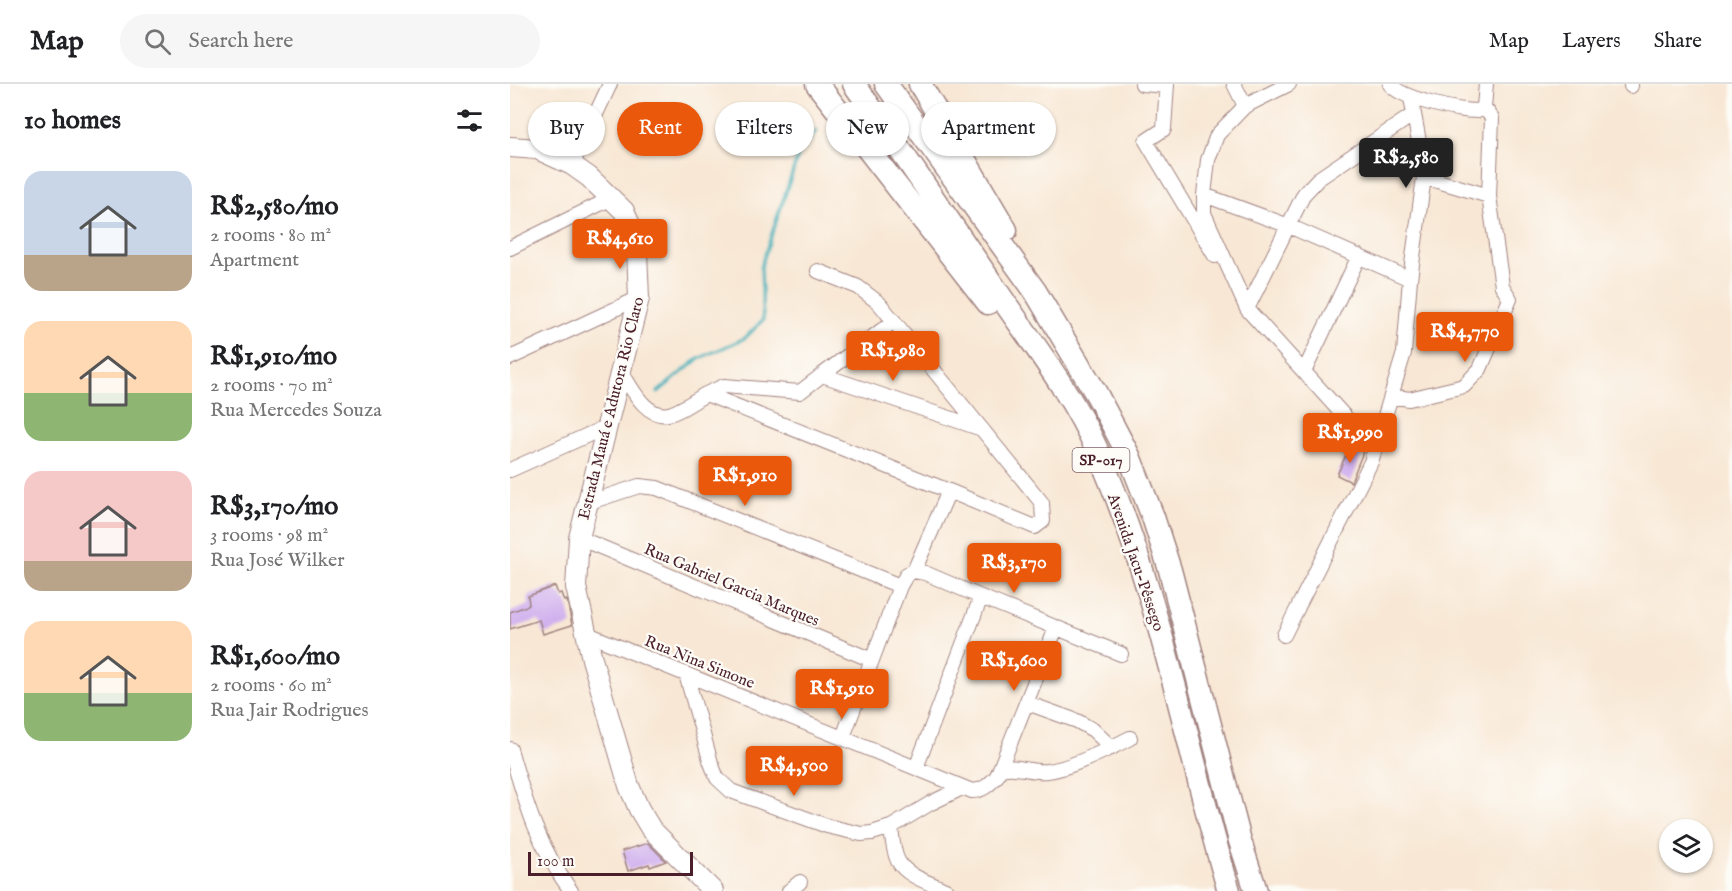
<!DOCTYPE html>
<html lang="en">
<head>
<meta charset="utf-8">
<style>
  :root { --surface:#fff; --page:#f6f6f6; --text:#202124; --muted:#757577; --line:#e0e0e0; --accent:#ea580c }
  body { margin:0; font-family:"IM FELL English",serif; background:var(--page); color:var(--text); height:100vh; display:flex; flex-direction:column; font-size:22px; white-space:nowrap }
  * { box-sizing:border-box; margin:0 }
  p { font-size:20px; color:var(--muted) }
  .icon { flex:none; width:33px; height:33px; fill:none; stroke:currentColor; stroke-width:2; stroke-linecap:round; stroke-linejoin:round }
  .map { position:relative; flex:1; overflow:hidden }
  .drawer { display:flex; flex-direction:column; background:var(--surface); width:510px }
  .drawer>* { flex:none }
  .hud { position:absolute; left:18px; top:18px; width:570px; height:54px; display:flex; gap:12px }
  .buttons { position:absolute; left:1149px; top:735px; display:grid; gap:12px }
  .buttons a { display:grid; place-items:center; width:54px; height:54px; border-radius:50%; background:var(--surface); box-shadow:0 2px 4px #0004; font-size:30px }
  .scale { position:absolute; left:18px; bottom:15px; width:165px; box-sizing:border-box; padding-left:6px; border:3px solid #4a1f2b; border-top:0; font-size:16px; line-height:21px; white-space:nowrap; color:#4a1f2b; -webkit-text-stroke:4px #fdfcf7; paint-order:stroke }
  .price { position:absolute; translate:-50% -51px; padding:0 14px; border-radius:6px; background:var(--accent); color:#fff; font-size:20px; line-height:39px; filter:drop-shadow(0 2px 3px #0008) }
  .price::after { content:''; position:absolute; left:50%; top:36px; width:18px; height:14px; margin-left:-9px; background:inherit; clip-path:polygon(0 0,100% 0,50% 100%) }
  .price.active { background:#222; color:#fff }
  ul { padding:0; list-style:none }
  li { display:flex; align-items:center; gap:18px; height:150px; padding:0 24px }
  li span { display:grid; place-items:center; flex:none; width:168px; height:120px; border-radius:18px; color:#555 }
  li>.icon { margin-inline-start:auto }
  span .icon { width:72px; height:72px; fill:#fffc; stroke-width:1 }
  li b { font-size:26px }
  h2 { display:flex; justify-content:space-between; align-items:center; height:72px; padding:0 24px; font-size:26px }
  .pill { padding:0 21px; border-radius:27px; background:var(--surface); box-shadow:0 2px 4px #0004; font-size:21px; line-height:54px }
  .pill.active { background:var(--accent); color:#fff }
  header { display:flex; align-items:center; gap:36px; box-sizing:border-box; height:84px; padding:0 30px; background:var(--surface); border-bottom:2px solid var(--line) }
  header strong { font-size:28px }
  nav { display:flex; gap:33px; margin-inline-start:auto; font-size:21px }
  .search { width:420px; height:54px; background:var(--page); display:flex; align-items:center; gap:15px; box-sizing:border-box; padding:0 21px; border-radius:33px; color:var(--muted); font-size:22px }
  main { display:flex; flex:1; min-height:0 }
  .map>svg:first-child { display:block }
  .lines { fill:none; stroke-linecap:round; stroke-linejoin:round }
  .stream { stroke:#40b0bb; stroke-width:3 }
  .building { fill:#d0b0ee }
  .minor-casing { stroke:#a18380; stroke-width:16 }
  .secondary-casing { stroke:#a18380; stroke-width:22 }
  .trunk-casing { stroke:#a18380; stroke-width:25 }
  .minor { stroke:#fff; stroke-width:14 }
  .secondary { stroke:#fff; stroke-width:20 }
  .trunk { stroke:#fff; stroke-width:22 }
  .labels { text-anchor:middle; stroke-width:4.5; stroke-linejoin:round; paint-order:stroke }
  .shield { fill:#fdfcf7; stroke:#806168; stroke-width:1.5 }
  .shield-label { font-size:15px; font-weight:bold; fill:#4a1f2b }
  .street-label { font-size:16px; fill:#4a1f2b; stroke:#fdfcf7 }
</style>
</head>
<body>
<header>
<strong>Map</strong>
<div class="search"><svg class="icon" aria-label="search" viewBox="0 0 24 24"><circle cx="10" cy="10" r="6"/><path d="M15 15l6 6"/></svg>Search here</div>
<nav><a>Map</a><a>Layers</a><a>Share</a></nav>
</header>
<main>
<section class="drawer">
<h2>10 homes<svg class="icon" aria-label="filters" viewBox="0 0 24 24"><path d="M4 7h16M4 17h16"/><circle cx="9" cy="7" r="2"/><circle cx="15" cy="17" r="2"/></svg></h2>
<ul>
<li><span style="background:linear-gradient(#c9d6e8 70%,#b9a48a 0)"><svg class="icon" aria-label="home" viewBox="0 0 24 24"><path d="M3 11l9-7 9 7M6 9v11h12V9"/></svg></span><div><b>R$2,580/mo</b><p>2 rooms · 80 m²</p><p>Apartment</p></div></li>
<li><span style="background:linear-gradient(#ffd9b3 60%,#8fb573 0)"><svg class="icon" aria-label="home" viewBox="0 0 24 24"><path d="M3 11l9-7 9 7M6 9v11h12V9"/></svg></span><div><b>R$1,910/mo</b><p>2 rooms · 70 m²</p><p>Rua Mercedes Souza</p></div></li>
<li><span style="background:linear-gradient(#f6c9c9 75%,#b9a48a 0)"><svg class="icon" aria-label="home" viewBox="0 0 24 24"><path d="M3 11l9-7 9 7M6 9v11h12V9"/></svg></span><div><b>R$3,170/mo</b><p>3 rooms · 98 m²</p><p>Rua José Wilker</p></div></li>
<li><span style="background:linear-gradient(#ffd9b3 60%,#8fb573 0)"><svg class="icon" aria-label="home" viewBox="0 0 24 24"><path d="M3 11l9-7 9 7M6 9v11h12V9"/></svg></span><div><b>R$1,600/mo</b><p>2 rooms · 60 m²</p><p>Rua Jair Rodrigues</p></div></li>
</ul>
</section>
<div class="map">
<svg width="1222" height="807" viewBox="0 0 1222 807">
  <rect width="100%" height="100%" fill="#fdfcf7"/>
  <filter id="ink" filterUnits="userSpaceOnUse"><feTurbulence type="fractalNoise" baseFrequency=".0167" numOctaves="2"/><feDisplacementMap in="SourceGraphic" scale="12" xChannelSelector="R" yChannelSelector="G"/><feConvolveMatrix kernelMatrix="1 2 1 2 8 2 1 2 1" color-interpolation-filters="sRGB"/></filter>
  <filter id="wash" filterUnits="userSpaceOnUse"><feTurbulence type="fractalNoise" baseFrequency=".008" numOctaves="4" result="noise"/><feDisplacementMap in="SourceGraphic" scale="24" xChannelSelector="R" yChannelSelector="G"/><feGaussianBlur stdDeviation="1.35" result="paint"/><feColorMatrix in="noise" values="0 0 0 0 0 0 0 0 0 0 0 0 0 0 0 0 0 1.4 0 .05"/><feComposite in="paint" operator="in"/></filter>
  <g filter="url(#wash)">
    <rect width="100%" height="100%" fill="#f8e7d4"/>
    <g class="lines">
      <!-- stream -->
      <path class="stream" d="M148 308 188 275 235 254 253 236 251 182 289 69 307 46"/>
    </g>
    <g id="blocks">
      <!-- building -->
      <path class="building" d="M840 362 853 368 841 398 827 391Z
        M45 502 48 510 51 509 54 517 57 516 62 541 33 550 29 536 0 545V528L19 521 18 512Z
        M138 759 156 777 140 783 139 780 118 787 112 767Z"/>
    </g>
  </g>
  <g filter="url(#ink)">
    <use href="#blocks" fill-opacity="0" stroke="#a18380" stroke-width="1.5"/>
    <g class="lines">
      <defs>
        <path id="minor" d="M632 0 657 2
          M657 0 654 45 636 57 705 172
          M724 0 735 22 707 51 698 76 694 111 779 142 900 195 894 269 861 378 774 551
          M880 0C891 15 948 27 967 27L974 23 976 0
          M1121 0V2
          M735 22 779 0
          M62 81 100 0
          M914 93 979 112 982 34 974 23
          M694 111V129L737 225 865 366
          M0 164 102 114
          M308 187 348 203 369 219 532 419 533 437 525 443 439 407 404 487
          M900 195 914 93 908 52 901 14
          M737 225 794 110 808 95 904 30
          M384 237 312 291 472 345
          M0 274 129 214
          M111 287C121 303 137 338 162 329 174 325 185 316 196 310
          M794 288 849 172
          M312 291 290 308 214 302 196 310 439 407
          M881 312 899 315 954 302 970 285 1000 215 992 202 979 112
          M0 386 98 342
          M77 419 129 402 147 404 390 502
          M69 454 362 576
          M75 549 462 707C473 707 480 700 487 692L546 544
          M176 590 201 679 207 694 221 707 317 742 351 750 362 749 381 743 421 719 452 704
          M517 619 567 637 583 646 602 664
          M333 653 390 502 397 490 404 487 415 489 471 513 611 570
          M0 665C16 720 27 760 61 807
          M406 684 471 513
          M491 685C506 680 521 689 537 687 559 685 601 664 620 654
          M381 743C382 754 383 767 388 777 397 793 421 799 437 807
          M279 807 290 798"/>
        <path id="secondary" d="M0 63 27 65 62 81 79 93 114 127 121 143 127 168 129 214 69 454 66 503 82 575 119 702 129 725 141 745 203 807"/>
        <path id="trunk" d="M307 0 478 219
          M344 0C395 72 444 144 493 216 526 264 563 312 587 366 650 507 675 660 719 807
          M376 0 525 207 587 311 619 372 643 433 660 486 730 757 746 807
          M410 0 496 146"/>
      </defs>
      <!-- minor casing -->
      <use href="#minor" class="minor-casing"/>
      <!-- secondary casing -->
      <use href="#secondary" class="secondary-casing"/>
      <!-- trunk casing -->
      <use href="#trunk" class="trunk-casing"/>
      <!-- minor -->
      <use href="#minor" class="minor"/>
      <!-- secondary -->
      <use href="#secondary" class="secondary"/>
      <!-- trunk -->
      <use href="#trunk" class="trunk"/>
    </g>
  </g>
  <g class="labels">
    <!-- shield labels -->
    <rect class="shield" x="562.5" y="364" width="57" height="24" rx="4.5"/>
    <g class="shield-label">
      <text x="591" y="381">SP-017</text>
    </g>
    <!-- street labels -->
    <g class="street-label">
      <text transform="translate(100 324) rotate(-76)" y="6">Estrada Mauá e Adutora Rio Claro</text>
      <text transform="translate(627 478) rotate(71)" y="6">Avenida Jacu-Pêssego</text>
      <text transform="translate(222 500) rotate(23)" y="6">Rua Gabriel Garcia Marques</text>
      <text transform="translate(190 577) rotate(22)" y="6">Rua Nina Simone</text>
    </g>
  </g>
</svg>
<div class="buttons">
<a><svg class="icon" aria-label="layers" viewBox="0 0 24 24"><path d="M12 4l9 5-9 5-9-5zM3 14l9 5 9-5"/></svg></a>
</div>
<div class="scale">100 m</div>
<b class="price active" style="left:896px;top:105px">R$2,580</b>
<b class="price" style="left:110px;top:186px">R$4,610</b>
<b class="price" style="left:955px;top:279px">R$4,770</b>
<b class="price" style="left:383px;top:298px">R$1,980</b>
<b class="price" style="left:840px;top:380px">R$1,990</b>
<b class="price" style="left:235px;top:423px">R$1,910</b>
<b class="price" style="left:504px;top:510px">R$3,170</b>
<b class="price" style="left:504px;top:608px">R$1,600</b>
<b class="price" style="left:332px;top:636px">R$1,910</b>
<b class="price" style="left:284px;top:713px">R$4,500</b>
<div class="hud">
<a class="pill">Buy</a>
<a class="pill active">Rent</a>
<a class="pill">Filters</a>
<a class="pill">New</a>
<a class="pill">Apartment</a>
</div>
</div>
</main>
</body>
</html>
